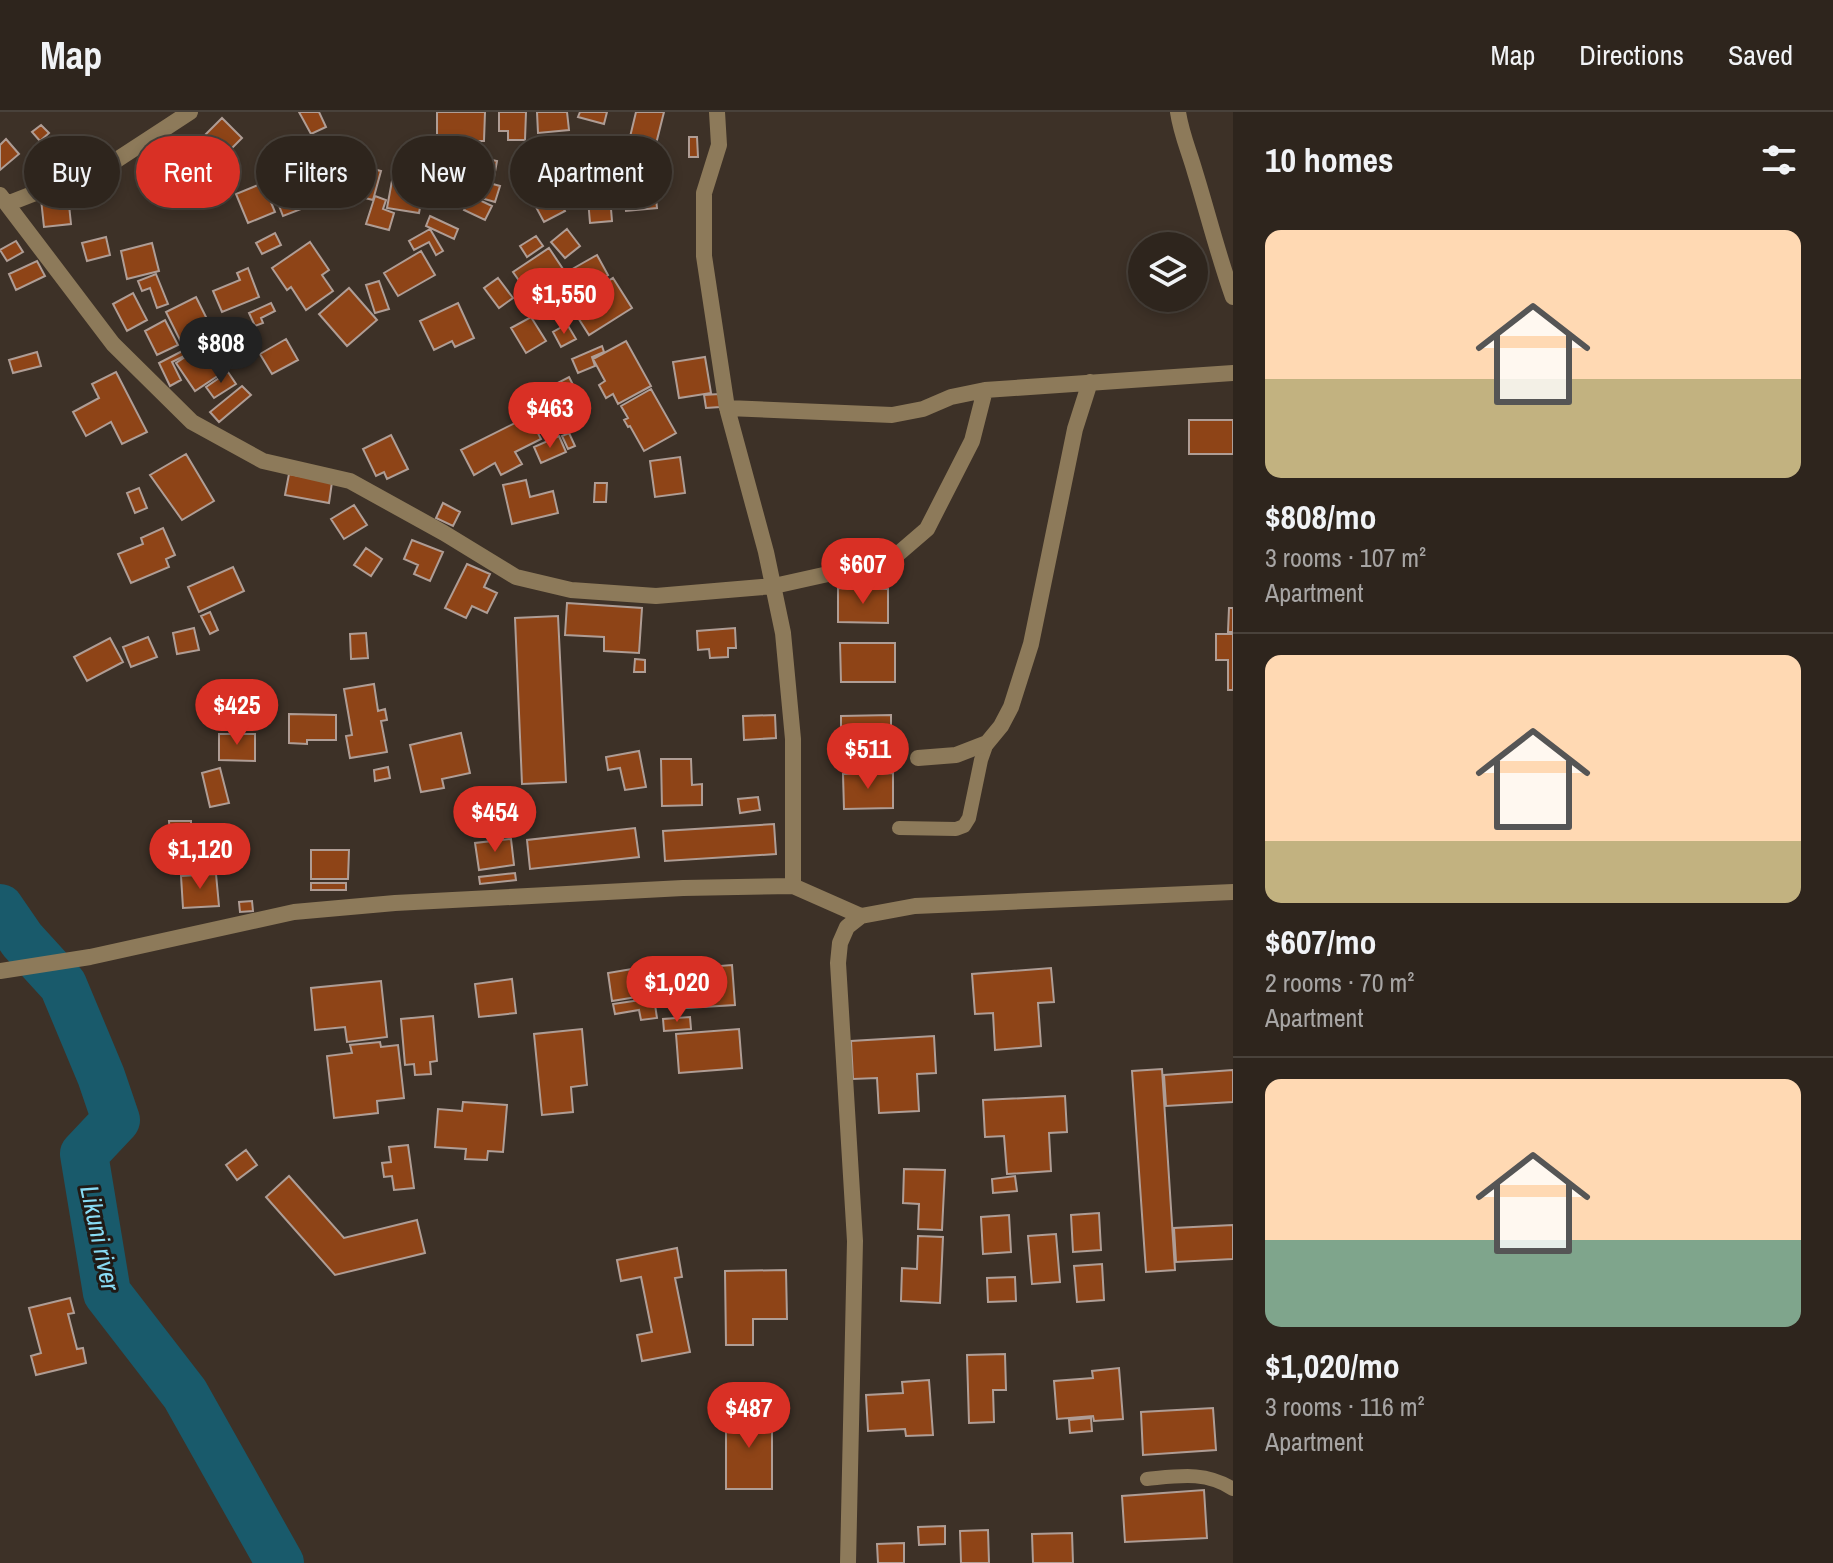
<!DOCTYPE html>
<html lang="en">
<head>
<meta charset="utf-8">
<style>
  :root { --surface:#2e251d; --page:#3a312a; --text:#f1f3f6; --muted:#a7a5a4; --line:#49423b; --accent:#d93025 }
  body { margin:0; font-family:"Archivo Narrow",sans-serif; background:var(--page); color:var(--text); height:100vh; display:flex; flex-direction:column; font-size:30px; white-space:nowrap }
  * { box-sizing:border-box; margin:0 }
  p { font-size:26px; color:var(--muted) }
  .icon { flex:none; width:44px; height:44px; fill:none; stroke:currentColor; stroke-width:2; stroke-linecap:round; stroke-linejoin:round }
  .map { position:relative; flex:1; overflow:hidden }
  .details { display:flex; flex-direction:column; background:var(--surface); width:600px }
  .details>* { flex:none }
  .top-card { position:absolute; left:24px; top:24px; width:760px; height:72px; display:flex; gap:16px }
  .buttons { position:absolute; left:1128px; top:120px; display:grid; gap:16px }
  .buttons a { display:grid; place-items:center; width:80px; height:80px; border-radius:50%; background:var(--surface); box-shadow:0 4px 12px #0003,0 0 0 2px var(--line); font-size:40px }
  .price { position:absolute; translate:-50% -68px; padding:0 18px; border-radius:28px; background:var(--accent); color:#fff; font-size:26px; line-height:52px; filter:drop-shadow(0 2px 4px #0008) }
  .price::after { content:''; position:absolute; left:50%; top:48px; width:24px; height:18px; margin-left:-12px; background:inherit; clip-path:polygon(0 0,100% 0,50% 100%) }
  .price.active { background:#222; color:#fff }
  ul { padding:0; list-style:none }
  li { display:grid; align-content:center; gap:16px; height:424px; padding:0 32px }
  li+li { border-top:2px solid var(--line) }
  li span { display:grid; place-items:center; height:248px; border-radius:16px; color:#555 }
  li>.icon { margin-inline-start:auto }
  span .icon { width:144px; height:144px; fill:#fffc; stroke-width:1 }
  li b { font-size:34px }
  h2 { display:flex; justify-content:space-between; align-items:center; height:96px; padding:0 32px; font-size:34px }
  .pill { padding:0 28px; border-radius:36px; background:var(--surface); box-shadow:0 4px 12px #0003,0 0 0 2px var(--line); font-size:28px; line-height:72px }
  .pill.active { background:var(--accent); color:#fff }
  header { display:flex; align-items:center; gap:48px; box-sizing:border-box; height:112px; padding:0 40px; background:var(--surface); border-bottom:2px solid var(--line) }
  header strong { font-size:38px }
  nav { display:flex; gap:44px; margin-inline-start:auto; font-size:28px }
  main { display:flex; flex:1; min-height:0 }
  .map>svg:first-child { display:block }
  .lines { fill:none; stroke-linecap:round; stroke-linejoin:round }
  .river { stroke:#195a6b; stroke-width:48 }
  .building { fill:#8e4417; stroke:#af9d95; stroke-width:2 }
  .lane { stroke:#8d7a5a; stroke-width:14 }
  .street { stroke:#8d7a5a; stroke-width:16 }
  .labels { text-anchor:middle; stroke-width:6; stroke-linejoin:round; paint-order:stroke }
  .water-label { font-size:26px; font-style:italic; fill:#89dbf4; stroke:#201a16 }
</style>
</head>
<body>
<header>
<strong>Map</strong>
<nav><a>Map</a><a>Directions</a><a>Saved</a></nav>
</header>
<main>
<div class="map">
<svg width="1233" height="1451" viewBox="0 0 1233 1451">
  <rect width="100%" height="100%" fill="#3d3127"/>
  <g class="lines">
    <!-- river -->
    <path class="river" d="M0 796 22 828 63 873 101 964 116 1008 84 1042 107 1181 185 1282 280 1451"/>
  </g>
  <!-- building -->
  <path class="building" d="M299 0H319L326 15 311 22Z
    M437 0H485L484 29H471L470 36H450L451 28H437Z
    M499 0H526L525 28H508V19H499Z
    M537 0H567L569 18 538 21Z
    M580 0H607L604 12 578 5Z
    M636 0H664L655 36 629 29Z
    M222 6 242 26 222 46 202 26Z
    M41 13 49 21 40 29 32 20Z
    M689 25H697L698 45H689Z
    M6 27 19 42 0 58V33Z
    M581 31 613 42 602 73 570 61Z
    M330 32H349L347 61 328 60Z
    M628 34 654 39 652 53 626 49Z
    M431 36 437 38 432 62 426 61Z
    M439 42 463 48 456 74 431 68Z
    M211 43 223 59 200 75 189 59Z
    M482 46 497 49 494 65 479 62Z
    M292 50 309 94 283 104 266 60Z
    M539 50 548 66 531 75 522 59Z
    M357 53 381 59 373 88 349 82Z
    M394 58 426 64 419 101 387 96Z
    M464 64 500 74 495 90 460 80Z
    M263 71 275 100 248 111 236 82Z
    M550 71 565 99 544 110 529 82Z
    M655 77 657 96 626 99 624 80Z
    M375 84 386 88 383 97 394 101 389 118 366 112Z
    M471 84 492 94 485 108 464 98Z
    M65 85 66 93H69L71 112 44 115 41 87Z
    M610 85 612 109 590 111 588 87Z
    M430 104 458 117 454 127 426 114Z
    M430 117 443 139 436 143 429 130 414 138 409 129Z
    M567 117 580 134 565 146 551 130Z
    M275 121 281 133 262 142 256 131Z
    M536 124 543 134 527 145 520 134Z
    M106 125 110 143 87 149 82 131Z
    M16 129 23 140 7 149 0 138Z
    M310 130 329 158 322 163 333 179 306 198 291 175 287 178 272 156Z
    M152 131 159 159 127 167 121 139Z
    M549 136 563 157 527 180 513 160Z
    M421 139 435 163 398 184 384 161Z
    M597 143 608 163 578 179 567 160Z
    M37 149 45 164 16 178 9 162Z
    M248 156 259 185 222 200 213 179 240 168 237 161Z
    M156 162 168 192 157 196 150 176 142 179 138 169Z
    M498 166 513 186 499 196 484 176Z
    M613 166 632 196 589 223 570 193Z
    M379 169 389 197 375 201 366 173Z
    M349 176 377 208 347 234 319 202Z
    M133 181 147 208 127 219 113 192Z
    M196 185 213 219 183 234 166 200Z
    M271 191 275 199 261 206 263 211 255 214 249 201Z
    M458 191 474 226 455 235 452 229 434 238 420 209Z
    M531 205 546 229 526 241 511 216Z
    M165 208 178 233 157 243 145 219Z
    M567 212 576 227 561 235 553 220Z
    M216 225 234 253 195 279 176 251Z
    M286 227 298 248 272 262 260 242Z
    M626 229 651 274 618 292 613 282 606 286 599 273 605 269 593 247Z
    M194 233 196 238 172 250 181 268 170 274 159 251Z
    M602 234 604 240 592 245 595 254 578 261 572 247Z
    M37 240 41 254 13 261 9 248Z
    M705 245 711 281 679 286 673 250Z
    M116 260 147 320 122 332 111 310 86 324 73 300 99 286 92 272Z
    M228 260 236 272 214 286 206 275Z
    M569 265 587 300 571 308 552 274Z
    M242 274 251 283 219 310 210 300Z
    M651 277 676 321 644 339 630 314 628 315 624 308 628 306 621 294Z
    M719 282 720 295 706 296 704 283Z
    M529 304 541 327 515 340 522 352 501 363 495 351 474 363 461 338Z
    M1189 308H1233V342H1189Z
    M569 321 575 334 568 337 562 324Z
    M391 323 408 357 387 367 384 360 376 364 363 337Z
    M559 324 566 340 541 351 534 335Z
    M186 342 214 389 182 408 150 363Z
    M680 345 685 381 655 385 650 349Z
    M289 362 332 370 329 391 285 383Z
    M526 368 530 385 553 379 558 401 512 412 503 373Z
    M595 371H607L606 390H594Z
    M139 376 147 396 135 401 127 381Z
    M443 391 460 400 453 414 436 406Z
    M354 393 367 413 344 427 331 407Z
    M163 416 175 443 166 447 169 455 131 471 118 442 143 432 141 426Z
    M412 428 443 440 430 469 414 462 418 453 404 447Z
    M366 436 382 447 371 464 354 453Z
    M467 452 490 462 484 475 497 481 487 501 472 494 466 506 445 496Z
    M233 455 244 479 199 500 188 475Z
    M838 476 888 477V511L838 510Z
    M567 491 642 496 639 541 604 539V525L565 523Z
    M1229 496H1233V520H1228Z
    M210 500 218 518 210 522 201 504Z
    M558 504 566 670 522 672 515 506Z
    M194 516 199 538 177 542 173 521Z
    M735 516 736 536H728V545L710 546 709 537 698 538 697 519Z
    M366 521 368 546 351 547 350 522Z
    M1216 522H1233V578H1228V548H1216Z
    M148 525 157 545 131 555 123 535Z
    M110 526 123 550 87 569 74 545Z
    M840 531H895V570H841Z
    M635 547 645 548V560H634Z
    M374 572 378 599 385 597 387 608 381 609 387 640 350 646 346 624 352 623 344 577Z
    M239 576H253L252 606 238 605Z
    M289 602 336 603V628H307V632L289 631Z
    M775 603 776 626 744 628 743 604Z
    M891 603V641H841V604Z
    M461 621 470 661 442 667 444 676 421 680 410 633Z
    M219 622H255V649L219 648Z
    M639 639 646 675 625 678 620 656 608 658 606 645Z
    M661 647H691L692 673 702 672V693L662 694Z
    M388 655 390 666 375 669 374 658Z
    M220 656 229 691 210 695 202 661Z
    M893 661V696L844 697 843 662Z
    M758 685 760 698 740 701 738 687Z
    M169 709H191V738H188L189 756 170 757 166 723H170Z
    M774 712 776 742 665 749 663 719Z
    M635 716 639 745 530 757 527 728Z
    M511 727 514 753 479 758 475 731Z
    M311 738H349L348 767H311Z
    M515 761 516 768 480 772 479 765Z
    M216 762 219 794 183 796 181 764Z
    M311 771H346V778H311Z
    M252 789 253 799 240 800 239 790Z
    M732 853 735 893 671 897 668 858Z
    M650 854 655 882 612 889 608 861Z
    M1051 856 1054 890 1038 891 1041 934 995 938 993 901 975 902 972 862Z
    M512 867 516 901 479 905 475 872Z
    M381 869 387 925 347 930 345 915 315 918 311 876Z
    M654 886 657 906 641 908 639 898 615 902 613 892Z
    M433 904 437 949 430 950 431 962 415 963 414 952 405 953 401 907Z
    M690 905 691 917 664 919 663 907Z
    M582 917 587 973 571 975 573 1000 542 1003 534 922Z
    M739 917 742 956 679 961 676 922Z
    M934 924 936 961 917 962 919 999 879 1001 877 966 853 967 851 929Z
    M380 930 381 935 398 933 404 986 377 989 378 1001 334 1006 327 944 352 941 350 933Z
    M1162 957 1175 1158 1146 1160 1132 959Z
    M1233 958V990L1166 994 1164 963Z
    M1065 984 1067 1020 1049 1021 1051 1059 1007 1062 1004 1024 985 1025 983 988Z
    M463 990 507 993 503 1040 488 1039 487 1048 465 1047 466 1037 435 1035 438 997 462 999Z
    M408 1033 414 1076 394 1078 392 1064 384 1065 382 1051 391 1050 389 1035Z
    M246 1038 257 1053 237 1068 226 1053Z
    M904 1057 945 1058 942 1118 918 1117 919 1092 903 1091Z
    M289 1064 344 1126 417 1108 425 1141 335 1163 266 1085Z
    M1015 1064 1017 1079 993 1081 992 1067Z
    M1099 1101 1101 1138 1073 1140 1071 1103Z
    M1009 1103 1011 1140 983 1142 981 1105Z
    M1233 1113V1147L1176 1150 1174 1116Z
    M1056 1122 1060 1170 1032 1172 1028 1124Z
    M918 1124 943 1125 940 1191 901 1189 902 1156 917 1157Z
    M677 1136 682 1165 675 1166 690 1240 642 1249 637 1223 652 1220 641 1165 621 1169 617 1148Z
    M1102 1152 1104 1188 1077 1190 1074 1154Z
    M786 1158 787 1207H753V1233H726L725 1159Z
    M1015 1165 1016 1189 988 1190 987 1166Z
    M70 1186 74 1201 68 1202 77 1237 83 1236 86 1251 36 1263 31 1244 41 1241 29 1196Z
    M1005 1242 1006 1278H993L994 1310 969 1311 967 1243Z
    M1119 1256 1123 1307 1094 1309 1093 1304 1057 1307 1054 1269 1093 1266 1092 1259Z
    M929 1268 933 1323 906 1324 905 1317 868 1319 866 1283 903 1281 902 1270Z
    M1213 1296 1216 1338 1143 1343 1141 1300Z
    M726 1298H772V1377H726Z
    M1091 1306 1092 1319 1070 1321 1069 1308Z
    M1204 1378 1207 1426 1125 1430 1122 1384Z
    M945 1414V1432L919 1433 918 1415Z
    M988 1418 989 1451H961L960 1419Z
    M1072 1421 1073 1451H1033L1032 1422Z
    M904 1431V1451H878L877 1432Z"/>
  <g class="lines">
    <!-- lane -->
    <path class="lane" d="M899 716 956 717 964 714 969 706 981 648 987 631
      M1147 1367C1179 1364 1205 1359 1233 1377"/>
    <!-- street -->
    <path class="street" d="M717 0 719 33 704 81V144L727 296 766 440 783 521 793 627V774
      M1178 0C1181 21 1189 39 1195 60 1208 102 1218 143 1233 185
      M0 83 113 232 192 310 263 349 350 369 444 421 516 465 571 478 656 484 774 474 891 448 927 417 972 329 985 278
      M7 92 112 51 190 0
      M727 296 892 303 923 297 951 285 985 278 1233 261
      M918 646 956 643 987 631 1001 614 1011 595 1031 532 1075 317 1090 270
      M0 859 90 845 294 800 395 791 683 776 793 774 861 804
      M848 1451 855 1129 838 851 840 831 847 815 861 804 915 794 1233 780"/>
  </g>
  <g class="labels">
    <!-- water labels -->
    <g class="water-label">
      <text transform="translate(100 1126) rotate(78)" y="9">Likuni river</text>
    </g>
  </g>
</svg>
<div class="buttons">
<a><svg class="icon" aria-label="layers" viewBox="0 0 24 24"><path d="M12 4l9 5-9 5-9-5zM3 14l9 5 9-5"/></svg></a>
</div>
<b class="price" style="left:564px;top:224px">$1,550</b>
<b class="price active" style="left:221px;top:273px">$808</b>
<b class="price" style="left:550px;top:338px">$463</b>
<b class="price" style="left:863px;top:494px">$607</b>
<b class="price" style="left:237px;top:635px">$425</b>
<b class="price" style="left:868px;top:679px">$511</b>
<b class="price" style="left:495px;top:742px">$454</b>
<b class="price" style="left:200px;top:779px">$1,120</b>
<b class="price" style="left:677px;top:912px">$1,020</b>
<b class="price" style="left:749px;top:1338px">$487</b>
<div class="top-card">
<a class="pill">Buy</a>
<a class="pill active">Rent</a>
<a class="pill">Filters</a>
<a class="pill">New</a>
<a class="pill">Apartment</a>
</div>
</div>
<section class="details">
<h2>10 homes<svg class="icon" aria-label="filters" viewBox="0 0 24 24"><path d="M4 7h16M4 17h16"/><circle cx="9" cy="7" r="2"/><circle cx="15" cy="17" r="2"/></svg></h2>
<ul>
<li><span style="background:linear-gradient(#ffd9b3 60%,#c2b280 0)"><svg class="icon" aria-label="home" viewBox="0 0 24 24"><path d="M3 11l9-7 9 7M6 9v11h12V9"/></svg></span><div><b>$808/mo</b><p>3 rooms · 107 m²</p><p>Apartment</p></div></li>
<li><span style="background:linear-gradient(#ffd9b3 75%,#c2b280 0)"><svg class="icon" aria-label="home" viewBox="0 0 24 24"><path d="M3 11l9-7 9 7M6 9v11h12V9"/></svg></span><div><b>$607/mo</b><p>2 rooms · 70 m²</p><p>Apartment</p></div></li>
<li><span style="background:linear-gradient(#ffd9b3 65%,#7fa58c 0)"><svg class="icon" aria-label="home" viewBox="0 0 24 24"><path d="M3 11l9-7 9 7M6 9v11h12V9"/></svg></span><div><b>$1,020/mo</b><p>3 rooms · 116 m²</p><p>Apartment</p></div></li>
</ul>
</section>
</main>
</body>
</html>
